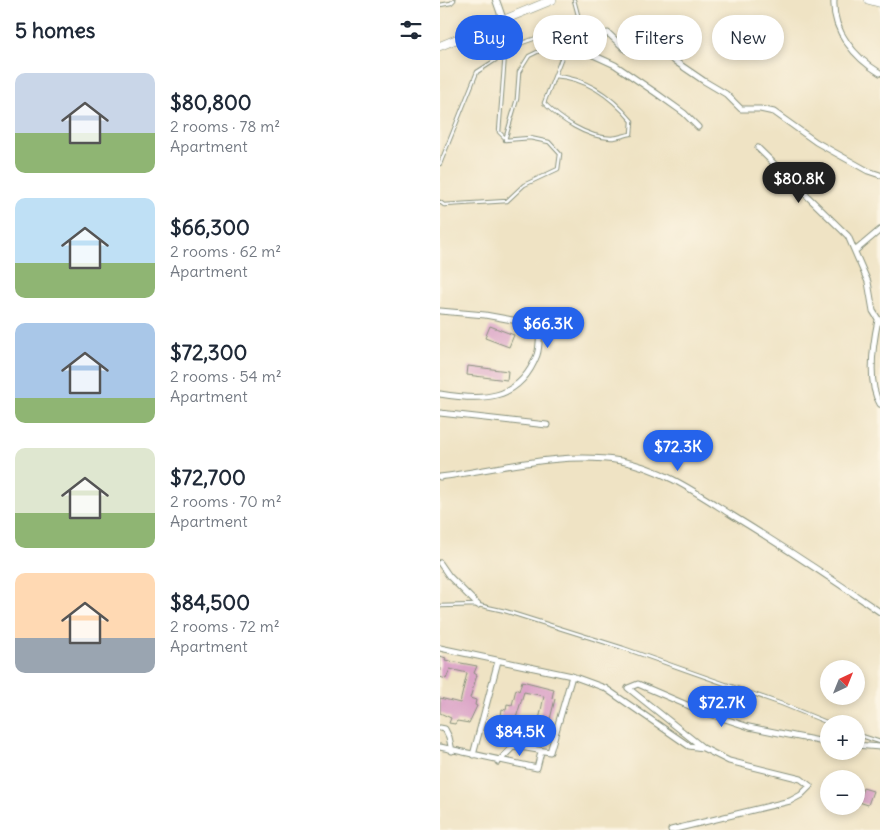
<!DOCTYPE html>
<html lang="en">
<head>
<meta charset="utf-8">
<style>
  :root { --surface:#fff; --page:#f6f6f7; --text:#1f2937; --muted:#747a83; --accent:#2563eb }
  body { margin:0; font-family:Delius,sans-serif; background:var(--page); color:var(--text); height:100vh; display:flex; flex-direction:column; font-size:19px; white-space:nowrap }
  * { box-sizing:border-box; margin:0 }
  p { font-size:16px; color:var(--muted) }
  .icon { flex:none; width:28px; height:28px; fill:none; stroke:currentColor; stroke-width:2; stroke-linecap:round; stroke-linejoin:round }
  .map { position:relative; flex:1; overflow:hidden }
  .side { display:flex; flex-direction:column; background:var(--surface); width:440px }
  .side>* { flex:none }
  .top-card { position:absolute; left:15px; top:15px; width:350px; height:45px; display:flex; gap:10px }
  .needle { width:32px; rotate:43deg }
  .controls { position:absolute; left:380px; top:660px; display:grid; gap:10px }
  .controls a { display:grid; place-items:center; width:45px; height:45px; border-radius:50%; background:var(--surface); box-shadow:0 2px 8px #0003; font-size:25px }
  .price { position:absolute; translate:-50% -42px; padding:0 11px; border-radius:18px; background:var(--accent); color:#fff; font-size:16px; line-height:32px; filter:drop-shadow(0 1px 2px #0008) }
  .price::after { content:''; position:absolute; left:50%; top:30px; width:15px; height:11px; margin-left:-8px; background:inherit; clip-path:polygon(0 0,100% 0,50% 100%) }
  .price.active { background:#222; color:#fff }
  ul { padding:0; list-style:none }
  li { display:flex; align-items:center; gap:15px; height:125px; padding:0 15px }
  li span { display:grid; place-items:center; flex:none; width:140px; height:100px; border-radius:10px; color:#555 }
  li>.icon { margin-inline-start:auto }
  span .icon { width:60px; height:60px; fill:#fffc; stroke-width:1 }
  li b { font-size:21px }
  h2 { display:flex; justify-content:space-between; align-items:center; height:60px; padding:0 15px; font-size:21px }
  .tag { padding:0 18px; border-radius:22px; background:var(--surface); box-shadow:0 2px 8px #0003; font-size:18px; line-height:45px }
  .tag.active { background:var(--accent); color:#fff }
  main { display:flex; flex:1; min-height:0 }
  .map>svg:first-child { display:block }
  .building { fill:#dba4c7 }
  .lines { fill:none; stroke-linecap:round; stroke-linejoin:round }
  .service-casing { stroke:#87907c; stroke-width:4.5 }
  .minor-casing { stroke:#87907c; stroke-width:7 }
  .tertiary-casing { stroke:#87907c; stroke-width:8 }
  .primary-casing { stroke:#87907c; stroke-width:9 }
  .service { stroke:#fff; stroke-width:2.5 }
  .minor { stroke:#fff; stroke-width:5 }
  .tertiary { stroke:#fff; stroke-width:6 }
  .primary { stroke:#fff; stroke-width:8 }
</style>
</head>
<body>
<main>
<section class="side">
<h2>5 homes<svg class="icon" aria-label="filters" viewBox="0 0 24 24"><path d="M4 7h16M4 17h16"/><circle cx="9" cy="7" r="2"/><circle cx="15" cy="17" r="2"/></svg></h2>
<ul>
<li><span style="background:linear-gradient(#c9d6e8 60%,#8fb573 0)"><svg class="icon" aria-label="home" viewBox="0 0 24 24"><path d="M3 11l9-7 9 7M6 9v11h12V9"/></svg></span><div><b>$80,800</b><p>2 rooms · 78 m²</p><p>Apartment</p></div></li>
<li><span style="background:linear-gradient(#bfe0f5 65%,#8fb573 0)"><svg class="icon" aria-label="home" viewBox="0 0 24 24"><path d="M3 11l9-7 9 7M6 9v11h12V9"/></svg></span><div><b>$66,300</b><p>2 rooms · 62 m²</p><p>Apartment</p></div></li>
<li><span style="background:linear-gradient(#a9c7e8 75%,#8fb573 0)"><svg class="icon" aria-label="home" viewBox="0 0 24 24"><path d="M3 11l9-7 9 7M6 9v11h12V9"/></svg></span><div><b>$72,300</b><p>2 rooms · 54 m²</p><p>Apartment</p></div></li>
<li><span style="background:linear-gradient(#dfe7d0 65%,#8fb573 0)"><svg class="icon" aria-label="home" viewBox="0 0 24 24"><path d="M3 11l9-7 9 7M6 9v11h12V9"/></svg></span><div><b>$72,700</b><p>2 rooms · 70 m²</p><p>Apartment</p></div></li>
<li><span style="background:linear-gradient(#ffd9b3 65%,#9aa5b1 0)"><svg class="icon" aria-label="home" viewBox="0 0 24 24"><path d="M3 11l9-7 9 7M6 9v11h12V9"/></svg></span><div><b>$84,500</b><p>2 rooms · 72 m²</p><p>Apartment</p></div></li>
</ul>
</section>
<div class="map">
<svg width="440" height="830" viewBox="0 0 440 830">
  <rect width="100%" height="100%" fill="#fcf5e5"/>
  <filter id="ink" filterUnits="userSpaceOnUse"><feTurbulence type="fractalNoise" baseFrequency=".02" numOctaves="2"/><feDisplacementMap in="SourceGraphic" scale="10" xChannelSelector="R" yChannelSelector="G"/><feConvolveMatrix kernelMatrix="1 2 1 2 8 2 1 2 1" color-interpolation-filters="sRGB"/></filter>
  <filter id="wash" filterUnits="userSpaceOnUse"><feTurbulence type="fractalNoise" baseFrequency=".0096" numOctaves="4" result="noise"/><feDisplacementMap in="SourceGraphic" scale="20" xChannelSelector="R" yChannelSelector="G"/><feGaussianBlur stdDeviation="1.12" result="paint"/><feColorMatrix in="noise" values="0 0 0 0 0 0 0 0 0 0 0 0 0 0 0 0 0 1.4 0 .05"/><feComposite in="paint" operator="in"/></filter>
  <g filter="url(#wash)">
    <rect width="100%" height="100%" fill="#efe3c4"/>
    <g id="blocks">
      <!-- building -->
      <path class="building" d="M50 326 74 335 69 347 45 338Z
        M28 366 68 371 67 380 27 375Z
        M0 656 6 658 5 660 37 666 34 673 37 675 30 698 36 700 35 705 37 706 29 723 17 721 15 724 9 723 11 718 0 713V698L20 703 27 673 10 669 6 679 0 677Z
        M82 681 114 689 112 698 115 699 109 723 99 720 104 696 84 692 76 718 102 724 98 737 92 736 91 739 67 735V732L59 729 62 709 66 710 67 704 72 705 76 689 79 691Z
        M423 788 433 791 428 805 416 801V793L421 794Z"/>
    </g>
  </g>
  <g filter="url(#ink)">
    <use href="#blocks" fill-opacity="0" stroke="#87907c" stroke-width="1"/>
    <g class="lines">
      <defs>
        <path id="service" d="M0 5 11 3 14 0
          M65 54 59 132 66 139
          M115 76C146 78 172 97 192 121L191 134C185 135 177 138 171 138 146 137 121 120 104 103L125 49 134 38 138 15 134 0
          M0 164 37 72 82 43 136 24
          M0 202 4 205 67 201 84 185 118 169 120 154 109 142 90 138 65 140 77 99 79 72 89 56 134 34
          M0 606 38 605 65 611 183 648 342 704 391 724
          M416 734 440 742"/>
        <path id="minor" d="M394 0C392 31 415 58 440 73
          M134 38 151 54 175 65 216 93 244 113 258 127
          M142 46 168 33 186 50 220 51 264 81 286 94 301 109H320L334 112 376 142 428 171 440 175
          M318 148 408 236 428 282 433 311 440 322
          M415 251 440 230
          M0 311 45 315 100 325C99 334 100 347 97 355 79 402 41 401 0 394
          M438 320C433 344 427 383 440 404
          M0 413 107 425
          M0 477C59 469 122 451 181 461 221 468 257 493 290 514 341 545 391 578 440 612
          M0 563 9 576 38 605
          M0 648 132 676 165 688 249 746 263 748 289 761 361 779 370 786 361 795 350 801 231 830
          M0 728 5 729 9 737 12 751
          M416 745 440 747
          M0 747 97 768 101 752
          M262 747 188 688 198 684 261 711 309 727 389 743
          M33 755 58 661
          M58 762 74 746 110 752 132 676"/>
        <path id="tertiary" d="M56 0 63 20"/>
        <path id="primary" d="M429 0 440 3
          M0 46 112 0"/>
      </defs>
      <!-- service casing -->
      <use href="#service" class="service-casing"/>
      <!-- minor casing -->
      <use href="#minor" class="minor-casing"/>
      <!-- tertiary casing -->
      <use href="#tertiary" class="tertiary-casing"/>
      <!-- primary casing -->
      <use href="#primary" class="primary-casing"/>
      <!-- service -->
      <use href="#service" class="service"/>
      <!-- minor -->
      <use href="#minor" class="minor"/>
      <!-- tertiary -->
      <use href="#tertiary" class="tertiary"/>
      <!-- primary -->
      <use href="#primary" class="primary"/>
    </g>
  </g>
</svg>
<div class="controls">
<a><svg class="needle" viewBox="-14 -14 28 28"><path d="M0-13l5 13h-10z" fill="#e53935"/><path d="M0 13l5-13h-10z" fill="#747a83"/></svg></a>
<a>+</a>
<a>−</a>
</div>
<b class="price active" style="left:359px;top:204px">$80.8K</b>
<b class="price" style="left:108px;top:349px">$66.3K</b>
<b class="price" style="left:238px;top:472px">$72.3K</b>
<b class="price" style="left:282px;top:728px">$72.7K</b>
<b class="price" style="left:80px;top:757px">$84.5K</b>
<div class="top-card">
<a class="tag active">Buy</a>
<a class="tag">Rent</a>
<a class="tag">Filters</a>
<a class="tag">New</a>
</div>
</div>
</main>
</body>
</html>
